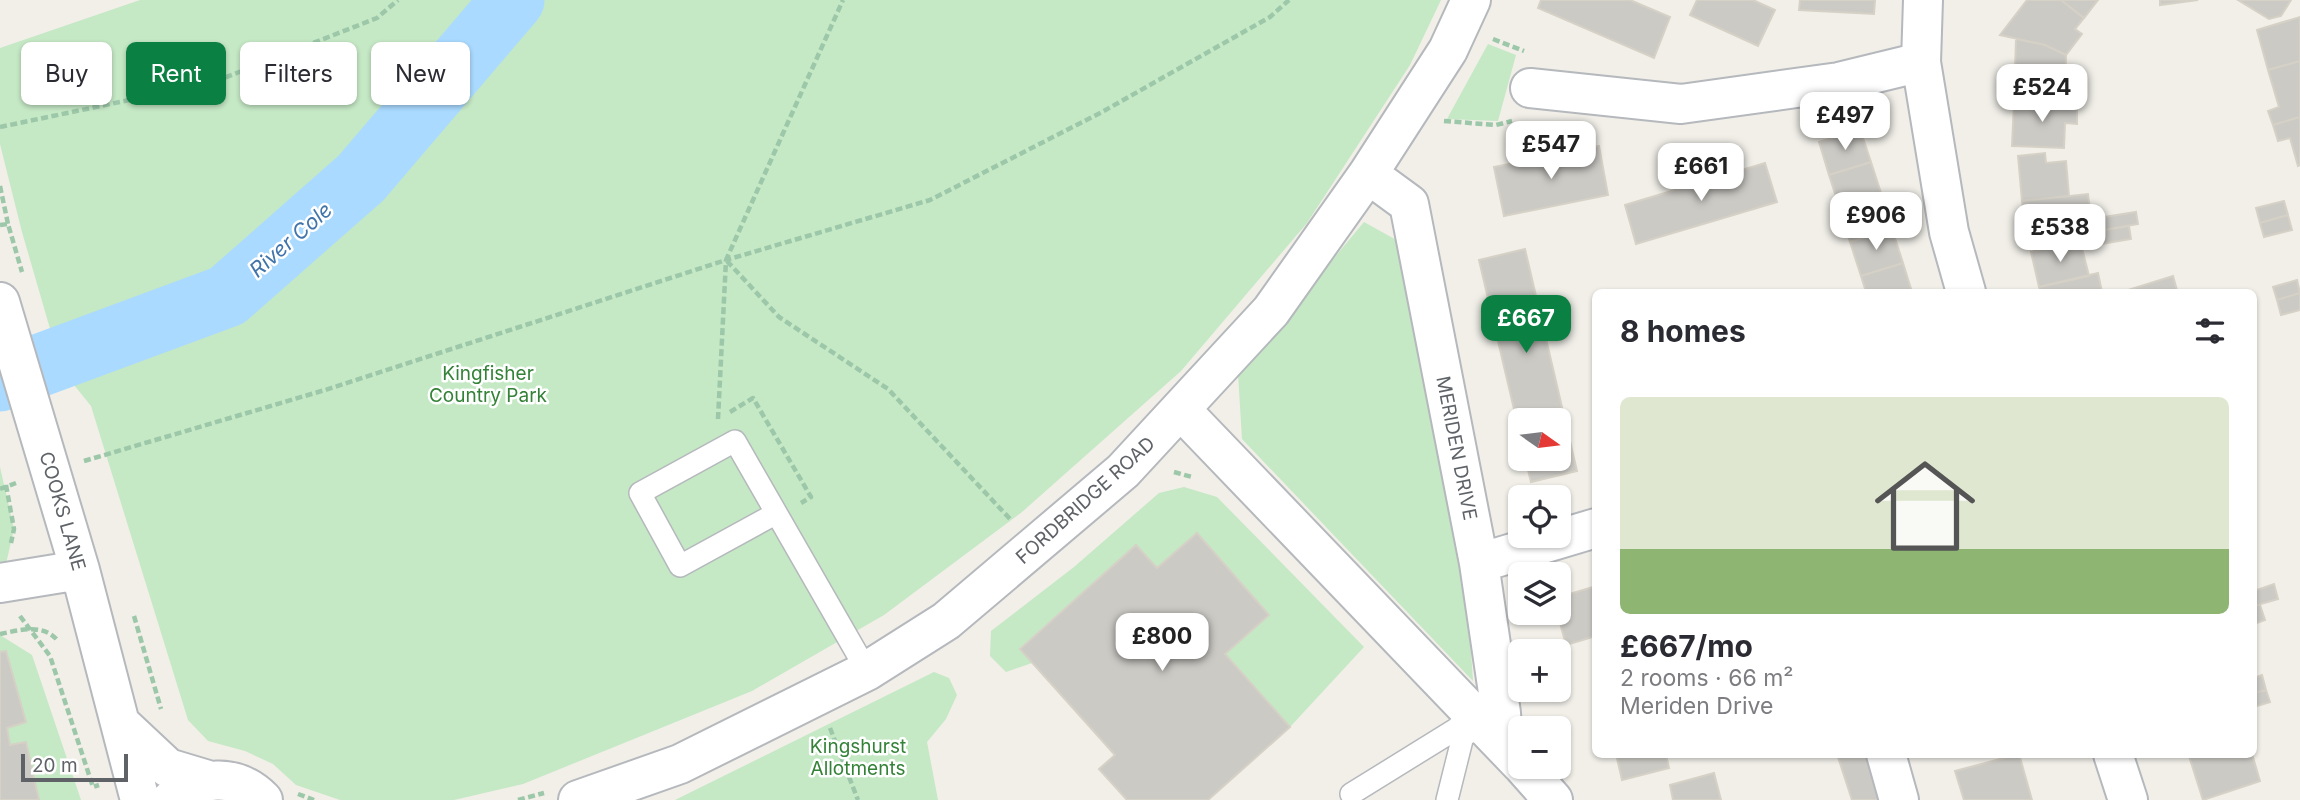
<!DOCTYPE html>
<html lang="en">
<head>
<meta charset="utf-8">
<style>
  :root { --surface:#fff; --page:#f2f2f3; --text:#2b2b33; --muted:#7c7c81; --accent:#0b8043 }
  body { margin:0; font-family:Inter,sans-serif; background:var(--page); color:var(--text); height:100vh; display:flex; flex-direction:column; font-size:26px; white-space:nowrap }
  * { box-sizing:border-box; margin:0 }
  p { font-size:23px; color:var(--muted) }
  .icon { flex:none; width:38px; height:38px; fill:none; stroke:currentColor; stroke-width:2; stroke-linecap:round; stroke-linejoin:round }
  .map { position:relative; flex:1; overflow:hidden }
  .sheet { position:absolute; left:1592px; top:289px; width:665px; height:469px; display:flex; flex-direction:column; background:var(--surface); border-radius:10px; box-shadow:0 2px 5px #0004 }
  .sheet>* { flex:none }
  .banner { position:absolute; left:21px; top:42px; width:665px; height:63px; display:flex; gap:14px }
  .needle { width:46px; rotate:104deg }
  .tools { position:absolute; left:1508px; top:408px; display:grid; gap:14px }
  .tools a { display:grid; place-items:center; width:63px; height:63px; border-radius:10px; background:var(--surface); box-shadow:0 2px 5px #0004; font-size:35px }
  .scale { position:absolute; left:21px; bottom:18px; width:107px; box-sizing:border-box; padding-left:7px; border:4px solid #5f6368; border-top:0; font-size:19px; line-height:24px; white-space:nowrap; color:#5f6368; -webkit-text-stroke:5px #fff; paint-order:stroke }
  .price { position:absolute; translate:-50% -60px; padding:0 16px; border-radius:14px; background:#fff; color:#222; font-size:23px; line-height:46px; filter:drop-shadow(0 2px 4px #0008) }
  .price::after { content:''; position:absolute; left:50%; top:42px; width:21px; height:16px; margin-left:-10px; background:inherit; clip-path:polygon(0 0,100% 0,50% 100%) }
  .price.on { background:var(--accent); color:#fff }
  ul { padding:0; list-style:none }
  li { display:grid; align-content:center; gap:14px; height:371px; padding:0 28px }
  li span { display:grid; place-items:center; height:217px; border-radius:10px; color:#555 }
  li>.icon { margin-inline-start:auto }
  span .icon { width:126px; height:126px; fill:#fffc; stroke-width:1 }
  li b { font-size:30px }
  h2 { display:flex; justify-content:space-between; align-items:center; height:84px; padding:0 28px; font-size:30px }
  .pill { padding:0 24px; border-radius:10px; background:var(--surface); box-shadow:0 2px 5px #0004; font-size:24px; line-height:63px }
  .pill.on { background:var(--accent); color:#fff }
  .map>svg:first-child { display:block }
  .green { fill:#c5e8c5 }
  .lines { fill:none; stroke-linecap:round; stroke-linejoin:round }
  .river { stroke:#aadaff; stroke-width:63 }
  .building { fill:#cccac5; stroke:#d6d1c6; stroke-width:2 }
  .service-casing { stroke:#b5b8bc; stroke-width:24 }
  .minor-casing { stroke:#b5b8bc; stroke-width:42 }
  .tertiary-casing { stroke:#b5b8bc; stroke-width:42 }
  .path { stroke:#9cc7a9; stroke-width:4.5; stroke-dasharray:7 3.5; stroke-linecap:butt }
  .service { stroke:#fff; stroke-width:21 }
  .minor { stroke:#fff; stroke-width:38 }
  .tertiary { stroke:#fff; stroke-width:38 }
  .labels { text-anchor:middle; stroke-width:5; stroke-linejoin:round; paint-order:stroke }
  .park-label { font-size:19px; fill:#348238; stroke:#fff }
  .street-label { font-size:19px; fill:#5f6368; stroke:#fff }
  .water-label { font-size:21px; font-style:italic; fill:#4174aa; stroke:#fff }
</style>
</head>
<body>
<div class="map">
<svg width="2300" height="800" viewBox="0 0 2300 800">
  <rect width="100%" height="100%" fill="#f1efe8"/>
  <!-- green -->
  <path class="green" d="M140 0H1441L1410 65 1307 223 1181 371 1022 512 884 615 752 691 523 784 454 800H340L296 785 273 764 245 751 208 741 188 720 91 406 62 370 22 232 0 144V48Z
    M1488 44 1516 55 1498 121 1447 119Z
    M1364 222 1400 242 1464 548 1473 681 1242 439 1238 373Z
    M0 467 14 529 5 568 0 569Z
    M1184 487 1217 497 1364 647 1290 727 1225 654 1269 614 1196 533 1157 568 1136 545 1020 648 1032 663 1006 672 990 656 991 631 1074 567 1159 493Z
    M0 635 32 655 81 800H39L26 743 10 745 7 728 26 722 0 652Z
    M934 672 949 678 957 695 946 719 927 742 938 800H675Z"/>
  <g class="lines">
    <!-- river -->
    <path class="river" d="M0 380 227 296 361 178 513 0"/>
  </g>
  <!-- building -->
  <path class="building" d="M1541 0H1630L1670 17 1654 58 1538 8Z
    M1697 0H1753L1775 10 1758 46 1690 15Z
    M1800 0H1875L1874 14 1799 10Z
    M2027 0H2061L2084 18 2075 29 2082 34 2066 55 2045 45 2000 35Z
    M2061 0H2098L2084 18Z
    M2160 0H2198L2160 5Z
    M2238 0H2291L2281 16 2269 19Z
    M2300 17V61L2268 70 2257 30Z
    M2016 39 2045 45 2066 55 2065 103 2014 102Z
    M2300 61V117L2273 125 2268 111 2279 107 2268 70Z
    M2014 102 2077 104V124L2065 123 2064 148 2012 146Z
    M2300 117V165L2298 166 2290 138 2278 141 2273 125Z
    M1860 129 1871 162 1829 175 1819 142Z
    M1599 146 1608 195 1504 216 1494 167Z
    M2045 153 2046 163 2066 161 2069 196 2022 201 2018 156Z
    M1871 162 1882 196 1840 209 1829 175Z
    M1765 163 1777 202 1636 244 1625 205Z
    M2088 194 2091 219 2074 229 2026 234 2022 201Z
    M1882 196 1892 229 1850 242 1840 209Z
    M2284 201 2288 215 2260 223 2256 208Z
    M2136 212 2138 224 2093 232 2091 219Z
    M2288 215 2292 230 2264 237 2260 223Z
    M2129 226 2131 239 2095 245 2093 232Z
    M1892 229 1903 263 1861 276 1850 242Z
    M2080 240 2089 276 2039 287 2031 252Z
    M1525 249 1577 471 1531 482 1525 458H1559V420H1521V439L1479 260Z
    M1903 263 1912 292H1866L1861 276Z
    M2098 273 2102 292H2041L2039 287Z
    M2173 276 2177 290 2125 292V291Z
    M2297 280 2300 293 2277 300 2273 287Z
    M2300 293V310L2281 315 2277 300Z
    M1197 533 1269 615 1225 654 1290 727 1208 800H1127L1099 769 1115 755 1020 649 1136 545 1157 568Z
    M2274 584 2278 599 2254 606V591Z
    M1596 586V636L1566 645 1557 612 1559 597Z
    M2260 605 2265 620 2254 624V606Z
    M6 651 26 722 7 728 10 745 26 742 39 800H0V652Z
    M2262 675 2266 690 2254 693V678Z
    M2266 690 2270 702 2254 707V693Z
    M1616 754H1666L1669 768 1622 780Z
    M1837 754H1869L1884 800H1852Z
    M2019 754 2032 800H1964L1955 771Z
    M2195 754H2252L2260 781 2203 800 2189 756Z
    M1714 773 1721 800H1673L1670 785Z"/>
  <g class="lines">
    <defs>
      <path id="service" d="M775 514 680 566 640 493 735 441 867 671
        M1351 794 1456 729 1473 713
        M1447 800 1463 736 1480 727"/>
      <path id="minor" d="M1923 0 1921 62 1949 232 1966 292
        M1530 88 1681 104 1839 82 1921 62
        M1368 174 1409 204 1479 563 1501 713 1503 743
        M1181 410 1521 764
        M1479 563 1596 528
        M1886 754 1899 800
        M2113 754 2128 800
        M1523 766 1553 800
        M578 800 680 764 867 671 946 621 1123 471 1271 311 1368 174 1448 50 1471 0"/>
      <path id="tertiary" d="M0 302 80 570 140 800
        M0 583 80 570
        M120 723 168 768 208 780
        M171 800C199 776 235 772 263 800"/>
    </defs>
    <!-- service casing -->
    <use href="#service" class="service-casing"/>
    <!-- minor casing -->
    <use href="#minor" class="minor-casing"/>
    <!-- tertiary casing -->
    <use href="#tertiary" class="tertiary-casing"/>
    <!-- path -->
    <path class="path" d="M1493 39 1524 51
      M1444 121 1496 125 1512 121
      M0 127 211 83 377 18 398 0
      M0 186 8 224
      M0 225 8 224 22 272
      M727 261 779 317 888 389 1011 520
      M730 412 753 398 811 497 801 503
      M718 419 726 260 930 200 1102 112 1270 17 1289 0
      M84 461 325 390 726 260 843 0
      M1174 472 1192 477
      M6 485 14 529 11 543
      M0 489 16 483
      M20 616 50 656 93 787 99 785
      M134 616 161 709
      M0 634C20 630 44 623 58 641
      M830 728 858 800
      M298 794 314 800
      M518 800 544 793"/>
    <!-- service -->
    <use href="#service" class="service"/>
    <!-- minor -->
    <use href="#minor" class="minor"/>
    <!-- tertiary -->
    <use href="#tertiary" class="tertiary"/>
  </g>
  <g class="labels">
    <!-- park labels -->
    <g class="park-label">
      <text x="488" y="380">Kingfisher<tspan x="488" dy="22">Country Park</tspan></text>
      <text x="858" y="753">Kingshurst<tspan x="858" dy="22">Allotments</tspan></text>
    </g>
    <!-- street labels -->
    <g class="street-label">
      <text transform="translate(1457 448) rotate(79)" y="7">MERIDEN DRIVE</text>
      <text transform="translate(1085 500) rotate(-42)" y="7">FORDBRIDGE ROAD</text>
      <text transform="translate(63 511) rotate(74)" y="7">COOKS LANE</text>
    </g>
    <!-- water labels -->
    <g class="water-label">
      <text transform="translate(291 240) rotate(-41)" y="7">River Cole</text>
    </g>
  </g>
</svg>
<div class="tools">
<a><svg class="needle" viewBox="-14 -14 28 28"><path d="M0-13l5 13h-10z" fill="#e53935"/><path d="M0 13l5-13h-10z" fill="#7c7c81"/></svg></a>
<a><svg class="icon" aria-label="locate" viewBox="0 0 24 24"><circle cx="12" cy="12" r="6"/><path d="M12 2v4M12 18v4M2 12h4M18 12h4"/></svg></a>
<a><svg class="icon" aria-label="layers" viewBox="0 0 24 24"><path d="M12 4l9 5-9 5-9-5zM3 14l9 5 9-5"/></svg></a>
<a>+</a>
<a>−</a>
</div>
<div class="scale">20 m</div>
<b class="price" style="left:2042px;top:124px">£524</b>
<b class="price" style="left:1845px;top:152px">£497</b>
<b class="price" style="left:1551px;top:181px">£547</b>
<b class="price" style="left:1701px;top:203px">£661</b>
<b class="price" style="left:1876px;top:252px">£906</b>
<b class="price" style="left:2060px;top:264px">£538</b>
<b class="price on" style="left:1526px;top:355px">£667</b>
<b class="price" style="left:1162px;top:673px">£800</b>
<div class="banner">
<a class="pill">Buy</a>
<a class="pill on">Rent</a>
<a class="pill">Filters</a>
<a class="pill">New</a>
</div>
<section class="sheet">
<h2>8 homes<svg class="icon" aria-label="filters" viewBox="0 0 24 24"><path d="M4 7h16M4 17h16"/><circle cx="9" cy="7" r="2"/><circle cx="15" cy="17" r="2"/></svg></h2>
<ul>
<li><span style="background:linear-gradient(#dfe7d0 70%,#8fb573 0)"><svg class="icon" aria-label="home" viewBox="0 0 24 24"><path d="M3 11l9-7 9 7M6 9v11h12V9"/></svg></span><div><b>£667/mo</b><p>2 rooms · 66 m²</p><p>Meriden Drive</p></div></li>
</ul>
</section>
</div>
</body>
</html>
